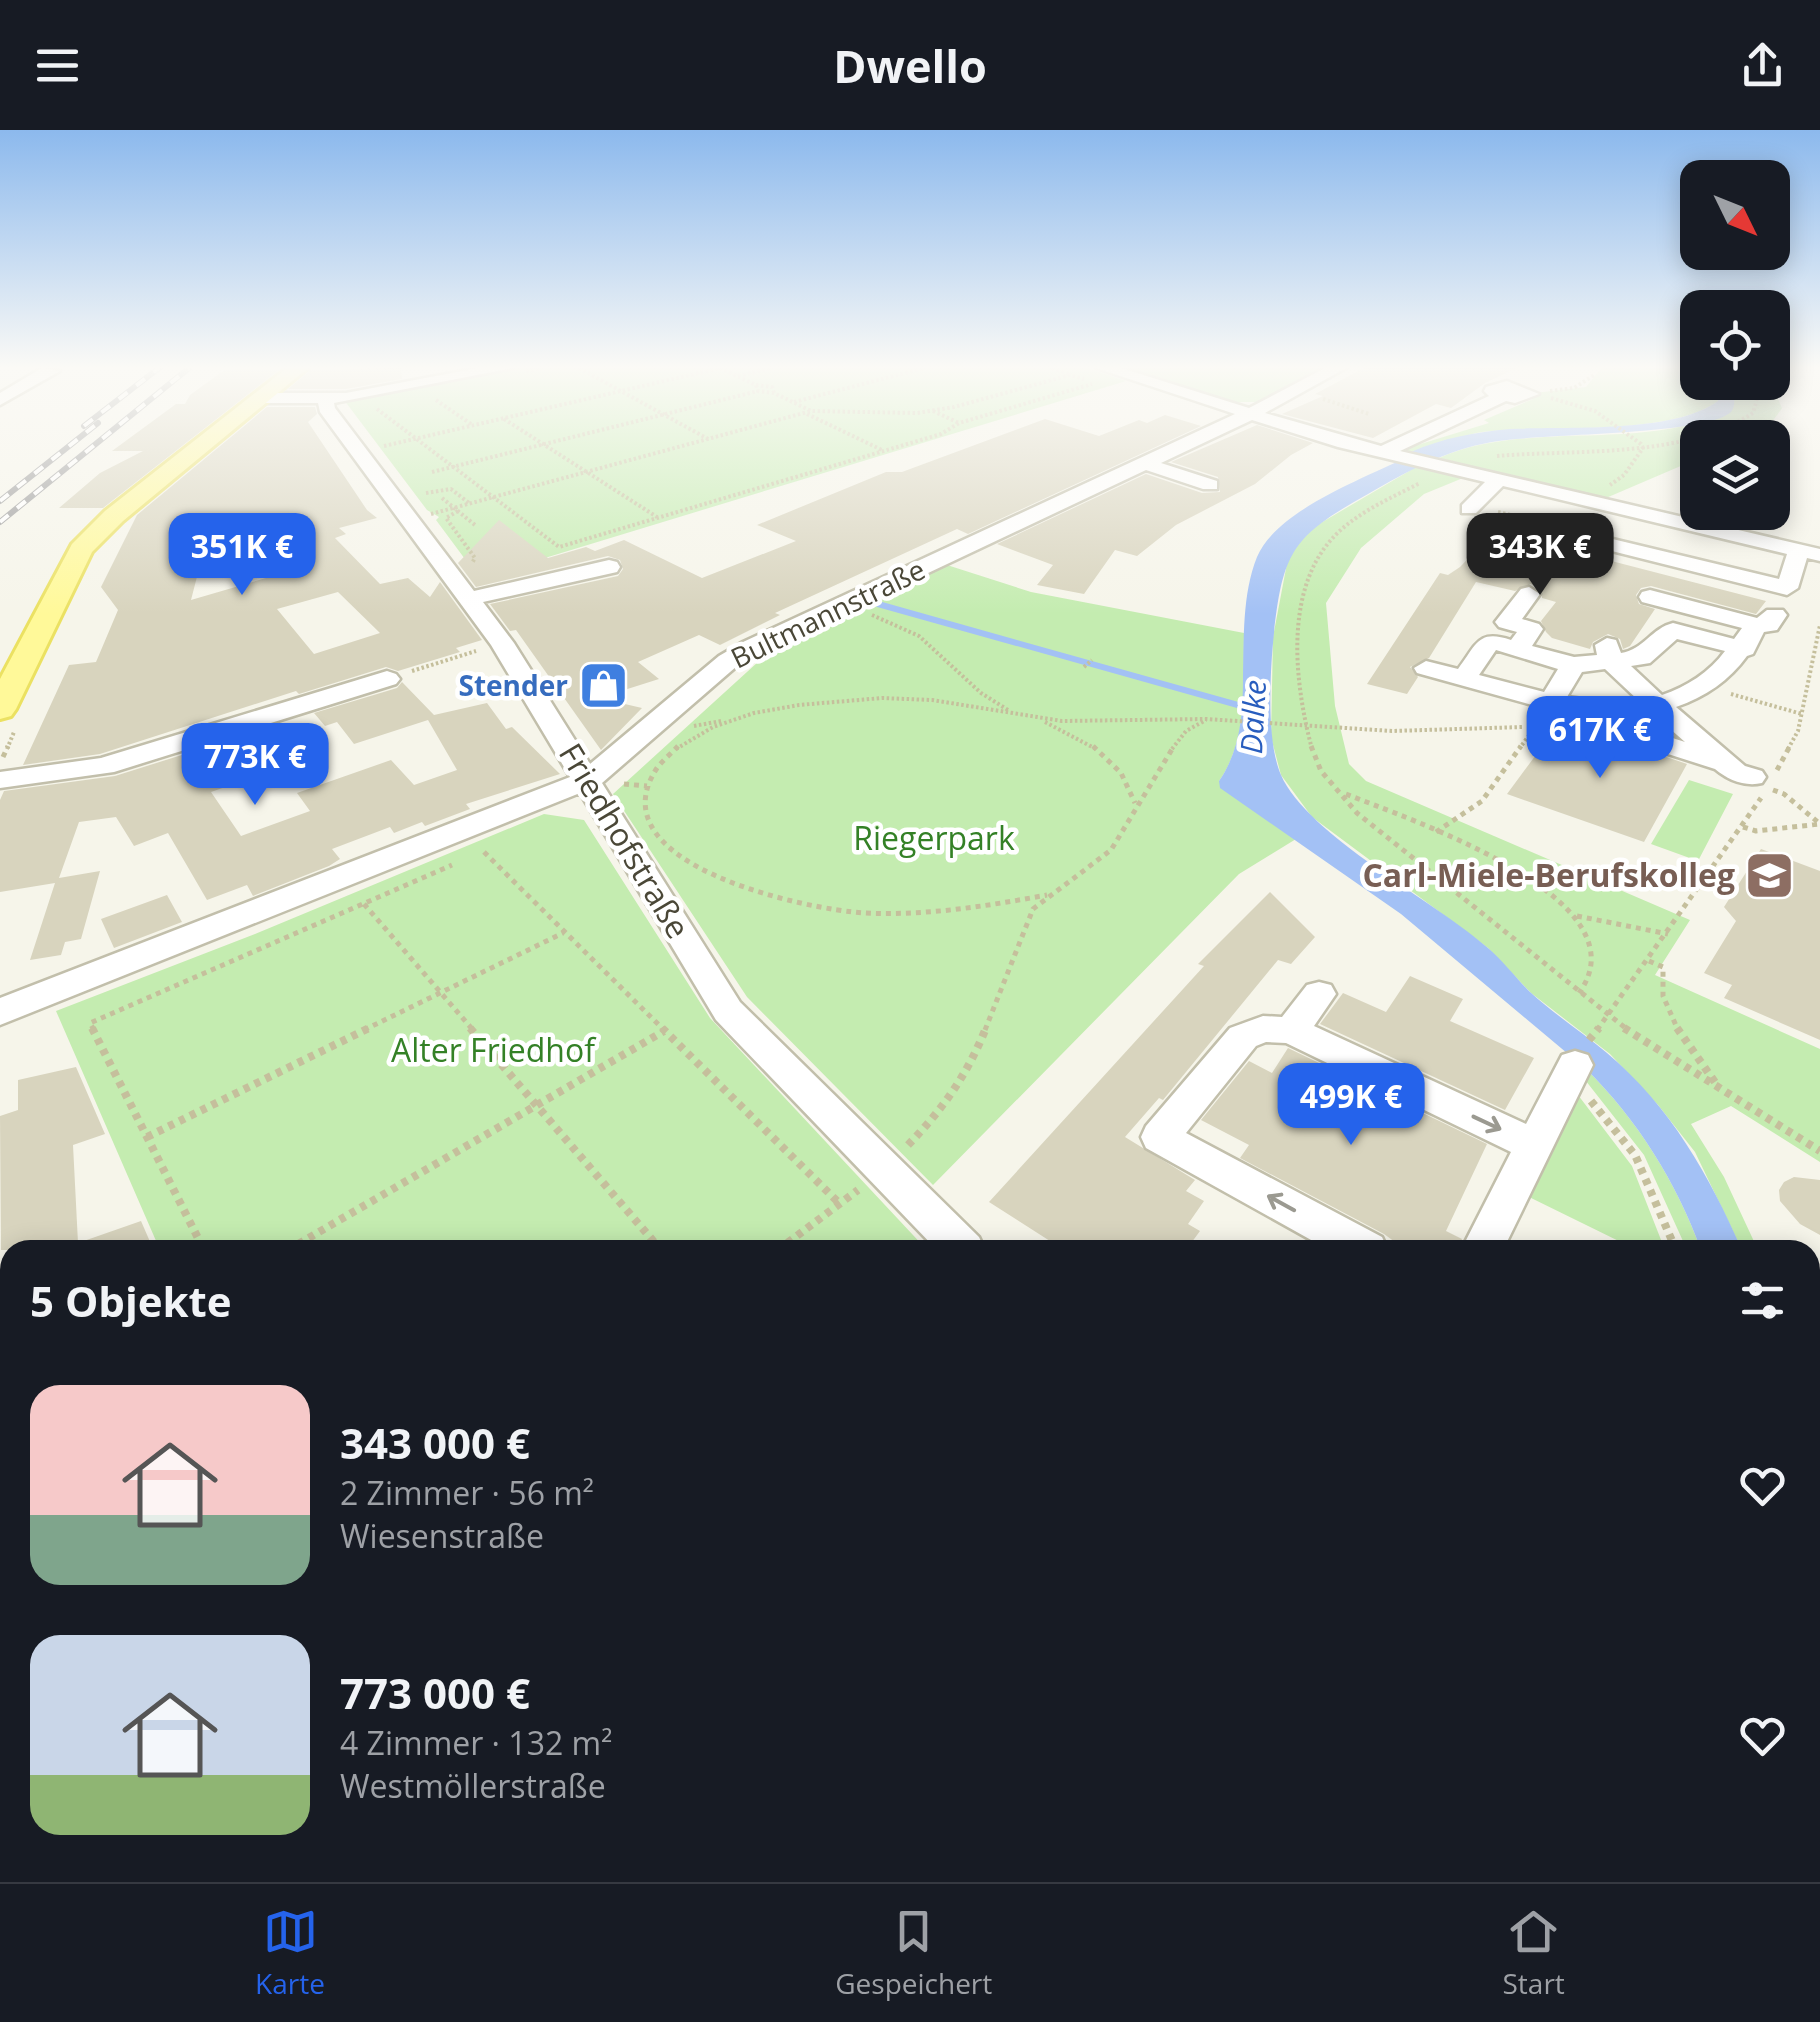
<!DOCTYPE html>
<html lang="de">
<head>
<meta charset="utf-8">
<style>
  :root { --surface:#171b24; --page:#242831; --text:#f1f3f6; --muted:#9ea1a6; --line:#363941; --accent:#2563eb }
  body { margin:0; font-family:"Open Sans",sans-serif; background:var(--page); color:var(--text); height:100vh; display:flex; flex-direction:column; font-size:38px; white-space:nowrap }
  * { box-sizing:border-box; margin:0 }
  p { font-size:32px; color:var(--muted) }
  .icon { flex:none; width:55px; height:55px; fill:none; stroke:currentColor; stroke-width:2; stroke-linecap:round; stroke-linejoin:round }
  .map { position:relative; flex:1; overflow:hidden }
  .details { position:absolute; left:0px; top:1110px; width:1820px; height:642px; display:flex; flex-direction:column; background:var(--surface); border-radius:30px 30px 0 0; box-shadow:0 5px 25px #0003 }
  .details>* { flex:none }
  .needle { width:65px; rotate:133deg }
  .fabs { position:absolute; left:1680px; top:30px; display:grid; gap:20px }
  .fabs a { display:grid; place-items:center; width:110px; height:110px; border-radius:20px; background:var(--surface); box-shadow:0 5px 25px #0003; font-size:50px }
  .price { position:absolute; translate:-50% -85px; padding:0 22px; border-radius:20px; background:var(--accent); color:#fff; font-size:32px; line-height:65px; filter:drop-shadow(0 2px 5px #0008) }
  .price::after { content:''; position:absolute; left:50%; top:60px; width:30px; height:22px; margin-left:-15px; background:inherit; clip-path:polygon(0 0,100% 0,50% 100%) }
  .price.on { background:#222; color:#fff }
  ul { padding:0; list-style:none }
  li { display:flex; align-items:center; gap:30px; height:250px; padding:0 30px }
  li span { display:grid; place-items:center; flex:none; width:280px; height:200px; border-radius:30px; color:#555 }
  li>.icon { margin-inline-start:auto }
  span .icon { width:120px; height:120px; fill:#fffc; stroke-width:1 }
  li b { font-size:42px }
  h2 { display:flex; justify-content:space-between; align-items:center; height:120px; padding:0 30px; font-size:42px }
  header { display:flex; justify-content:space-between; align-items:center; height:130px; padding:0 30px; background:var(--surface); font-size:45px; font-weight:700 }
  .menu { display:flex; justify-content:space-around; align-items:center; height:140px; border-top:2px solid var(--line); background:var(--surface); font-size:28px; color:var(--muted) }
  .menu a { display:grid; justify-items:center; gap:5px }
  .menu .on { color:var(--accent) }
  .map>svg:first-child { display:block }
  .green { fill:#c4ecb0 }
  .water { fill:#a3c1f5 }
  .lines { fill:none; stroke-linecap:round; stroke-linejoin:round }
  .stream { stroke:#a3c1f5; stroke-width:6 }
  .building { fill:#d8d4be; fill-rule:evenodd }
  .minor-casing { stroke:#c2bfab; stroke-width:5 }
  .major-casing { stroke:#ebe162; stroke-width:6 }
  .path-far3 { stroke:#c5bf9c; stroke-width:4; stroke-dasharray:2.5 2.5; stroke-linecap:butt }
  .path-far2 { stroke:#c5bf9c; stroke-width:5; stroke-dasharray:5 5; stroke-linecap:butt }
  .path-far1 { stroke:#c5bf9c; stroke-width:8; stroke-dasharray:6 6; stroke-linecap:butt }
  .path { stroke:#c5bf9c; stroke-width:10; stroke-dasharray:8 8; stroke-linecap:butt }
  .minor { fill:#fff; fill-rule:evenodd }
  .major { fill:#fff999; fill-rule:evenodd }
  .rail-casing { stroke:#999; stroke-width:6 }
  .rail { stroke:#fff; stroke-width:4; stroke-dasharray:11; stroke-linecap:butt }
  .oneway { stroke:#9b9a91 }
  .labels { text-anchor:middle; stroke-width:9; stroke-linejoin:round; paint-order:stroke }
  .far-street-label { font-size:28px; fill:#4a4737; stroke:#fff }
  .far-shop-label { font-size:28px; font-weight:bold; fill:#366cbe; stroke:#fff; text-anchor:end }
  .far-water-label { font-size:30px; font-style:italic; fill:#285dbe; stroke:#fff }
  .park-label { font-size:32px; fill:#348126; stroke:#fff }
  .street-label { font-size:32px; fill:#4a4737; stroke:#fff }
  .education-label { font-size:32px; font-weight:bold; fill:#785e54; stroke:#fff; text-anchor:end }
</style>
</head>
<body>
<header><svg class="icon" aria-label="menu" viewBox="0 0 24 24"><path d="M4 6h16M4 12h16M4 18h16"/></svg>Dwello<svg class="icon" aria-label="share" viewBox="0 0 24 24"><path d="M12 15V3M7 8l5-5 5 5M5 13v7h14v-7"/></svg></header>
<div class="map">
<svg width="1820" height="1752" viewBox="0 0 1820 1752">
  <rect width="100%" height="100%" fill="#f6f5ea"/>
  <!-- green -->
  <path class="green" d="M519 238H1087L1126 251 479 448 436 390 439 387 427 380 344 270Z
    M1123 238H1326L1258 272H1230Z
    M1601 238H1697L1698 252 1715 253 1718 271C1669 307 1544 295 1482 302 1455 306 1427 327 1401 320L1489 293 1484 290 1533 269 1534 263 1586 257Z
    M1733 253H1771L1782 278C1757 317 1740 307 1698 308L1697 329 1606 368 1439 328C1530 287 1657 326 1734 275Z
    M1416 337 1463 348 1424 364 1361 418 1326 473 1335 576 1349 634 1366 651 1690 790 1655 845 1820 919V1032L1731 976 1691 994 1724 1047 1758 1120H1742L1695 1022 1658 975 1610 924 1531 863 1488 818 1312 687 1281 645 1271 607 1273 507 1288 428 1307 401Z
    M947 435 1031 462 1244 503C1243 553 1249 609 1219 651L1296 709 1239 744 933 1055 747 867 613 664 771 520Z
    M1689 650 1733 664 1698 731 1651 714Z
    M544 684 584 690 710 888 927 1120H160L56 881 255 804Z
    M1586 939C1637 989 1677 1053 1701 1120H1687L1644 1025 1582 946Z
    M1575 961 1632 1036 1665 1120H1637L1527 1066Z
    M10 1394V1742L426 1743 413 1752H0V1401Z
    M454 1742H1050L1056 1750 441 1752Z"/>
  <!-- water -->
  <path class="water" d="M1715 253H1733C1733 261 1737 275 1731 282 1704 306 1537 303 1492 312 1446 320 1408 341 1368 364 1295 405 1283 419 1274 503 1270 541 1266 611 1281 645 1307 705 1436 772 1488 818 1503 831 1516 848 1530 862 1554 884 1582 902 1607 923 1671 977 1709 1045 1742 1120H1701C1677 1053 1637 989 1586 939L1401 784 1220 658 1219 651C1240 621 1243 585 1243 549 1244 510 1242 464 1257 427 1278 378 1369 347 1415 323L1411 322C1443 308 1475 302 1510 299 1566 296 1673 304 1718 271Z
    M1810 1271 1820 1294V1403L1810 1377Z"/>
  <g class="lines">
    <!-- stream -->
    <path class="stream" d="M878 474 1252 579"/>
  </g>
  <!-- building -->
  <path class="building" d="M401 238 402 249 346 259H288L311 240Z
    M1364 238H1517L1485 253 1451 278 1436 274 1373 308 1282 284 1323 266 1315 264Z
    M238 239 279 240 103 378H59L100 343 143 321H112L176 274H185L190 265 223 241Z
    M267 277H315L317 284 308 292 367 380 377 388 339 398 346 404 335 408 380 454 408 448 430 467 440 452 482 510 456 518 460 522 398 541 386 537 299 564 296 561 100 624 23 635 69 535 96 532 118 480 101 457 137 385ZM254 389 300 438 191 470 209 400ZM338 462 380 503 314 524 277 479Z
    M1165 285 1201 296 968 404 957 399 775 483 780 485 720 515 699 505 638 532 659 549 599 568 642 578 601 620 516 500 510 501 490 474 618 446 623 439 620 430 608 426 476 457 458 433 499 390 548 428 586 417 595 421 624 410 702 448 796 411 757 395 886 342H902L1045 289 1099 306 1139 290 1147 293Z
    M1257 295 1313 313 1291 325 1255 354 1176 395 1137 426 1115 420 1084 464 1037 455 1053 435 997 414 1146 344 1202 363 1220 362 1218 347 1171 332Z
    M1507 388 1552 399 1536 417 1593 431 1596 427 1766 471 1756 484 1651 456 1641 458 1636 465 1639 474 1655 479 1630 516 1623 519 1620 509 1608 504 1593 512 1590 519 1552 508 1546 502 1541 491 1556 472 1542 468V461L1531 454 1515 461 1476 452 1429 528 1410 537 1418 547 1407 564 1367 554 1440 443 1448 445 1460 437Z
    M402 552 434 585 487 573 506 599 512 597 560 644 466 674 470 679 425 696 422 692 394 703 390 697 332 719 340 729 329 736 253 766 247 755 207 770 168 703 134 716 116 687 79 692 59 748 100 741 81 809 65 812 61 825 30 830 55 753 0 762V670L4 661 115 646 239 607 265 643 211 662 241 706 310 681 297 663 391 630 414 655 457 640 428 590 354 614 337 592 325 596 314 583 397 558Z
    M1561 591 1687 634 1644 712 1507 664Z
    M1761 719 1820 741V910L1724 868 1732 855 1704 843 1736 791 1724 777Z
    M1270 762 1315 807 1291 834 1278 830 1163 970 1159 968 1125 1007 1195 1050 1186 1061 1204 1071 1188 1094 1200 1101 1186 1120H1064L989 1072 1204 836 1198 834Z
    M167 765 182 792 114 818 101 789Z
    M1410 846 1463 869 1450 891 1534 928 1505 980 1320 894 1343 863 1386 882Z
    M1288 918 1487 1014 1446 1101 1462 1109 1457 1120H1406L1384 1104 1240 1028 1249 1015 1201 990 1249 931 1272 943Z
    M76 937 105 1004 73 1015 78 1113 141 1091 151 1114 136 1120H1L0 986 18 980V950Z
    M1794 1047 1820 1050V1105L1800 1094 1780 1071 1779 1060 1784 1052Z"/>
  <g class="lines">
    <defs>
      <path id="minor" d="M42 238 60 241 0 275V263Z
        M478 238H513L334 273 335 278 474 461 609 430 617 432 620 437 617 442 483 472 514 513 590 634 719 526 743 512 1235 284 1096 238H1121L1249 278 1325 238H1346L1265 283 1381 316 1489 266 1484 261 1486 257 1507 251 1539 264 1515 273 1506 271 1400 321 1820 419V431L1807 428 1798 458 1787 465 1568 410 1565 406 1568 402 1575 400 1779 449 1787 424 1503 356 1476 383H1462V375L1485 352 1338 317 1252 290 1161 333 1217 351V359H1203L1146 340 761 522 737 536 602 653 740 872 979 1107 985 1120H937L716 890 580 663 0 895V868L570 647 491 515 320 282 318 273H261L253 268 261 263H346Z
        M1529 457 1540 464 1522 489 1539 494 1543 499 1532 516 1574 527 1597 525 1595 515 1607 508 1616 510 1621 523C1643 520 1652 498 1673 493L1734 509 1742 498 1642 472 1639 467 1642 462 1650 460 1757 488 1767 480H1783L1787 485 1777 500 1764 502 1753 524 1747 526C1729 551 1705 567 1676 577L1745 636 1762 641 1766 647 1762 653C1745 657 1728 650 1715 639L1574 594 1570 588 1573 583 1559 581 1552 591H1534L1530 585 1536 576 1417 543 1414 538 1426 531 1458 539C1477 514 1478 499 1511 510L1517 502 1499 497 1495 492 1521 459ZM1677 509 1725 521C1710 542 1686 557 1662 565L1631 536 1650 533ZM1496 520 1558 539 1544 562 1479 545ZM1605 539 1638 570 1607 572 1567 567 1582 542ZM1653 584 1685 612 1607 587 1650 585Z
        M387 541 396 544 400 549 396 554 114 642 0 658V642L101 628Z
        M1319 852 1331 855 1336 864 1314 896 1526 994 1562 925 1575 921 1588 925 1593 935 1503 1120H1461L1511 1022 1286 913 1266 912 1256 916 1186 1003 1382 1107 1388 1120H1329L1146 1018 1141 1007 1146 996 1230 898 1263 886 1282 887 1307 855Z
        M1063 1742H1129L1125 1752H1059Z
        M1572 1742H1639L1643 1752H1576Z"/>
      <path id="major" d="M287 238H308L123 391 92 422 16 579 11 586 0 589V549L72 414 105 381Z"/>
    </defs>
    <!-- minor casing -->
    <use href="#minor" class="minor-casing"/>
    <!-- major casing -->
    <use href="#major" class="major-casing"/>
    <!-- path-far3 -->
    <path class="path-far3" d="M579 238 710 310
      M720 238 756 255 758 261 774 263 811 281 917 283 954 277 1070 245 1084 249
      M1052 238 1069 244
      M526 241 541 238
      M738 246 771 238
      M756 255 772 257 774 263
      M1550 261 1574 258 1594 245
      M1551 268 1595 281 1641 314 1643 318 1624 345 1610 355
      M1323 269 1369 284
      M436 270 471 294
      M794 272 924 238
      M377 279 559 417 941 304 959 293 1092 254
      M933 281 959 293
      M807 284 882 320
      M504 289 657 387
      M384 316 720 238
      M1497 326C1579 319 1681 329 1753 283L1757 269 1753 252
      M432 342 758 261
      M426 363 451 359 469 373
      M442 368 475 395
      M458 381 446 388 475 428 472 433
      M1498 382 1554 395
      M431 384 811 281
      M872 485 919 506 981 563 1008 580
      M1084 537 1092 530
      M412 541 476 521
      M1731 564 1802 584
      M1045 592 1096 619
      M694 596 721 591
      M7 619 14 602
      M676 619 713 597 754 583 799 575 882 568 932 570 1062 591 1206 589 1392 601 1523 597
      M1172 619 1186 601 1206 590
      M1312 619C1295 555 1284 465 1330 411 1353 384 1389 369 1420 353
      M1519 619 1530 604
      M1788 619 1798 601 1820 495"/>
    <!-- path-far2 -->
    <path class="path-far2" d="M678 616C672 623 663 630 657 638 593 735 808 780 865 783 926 786 987 776 1047 765
      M1093 616 1121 643 1135 673
      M1311 616 1321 641 1357 683 1628 900
      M3 627 8 616
      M1777 640 1790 616
      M624 654 647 656
      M1773 660 1784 664 1819 693
      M1346 664C1405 688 1648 768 1579 863
      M1743 697 1756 701 1820 694
      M1436 702 1482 671 1521 616
      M484 722 664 900
      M364 774 473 900
      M1577 786 1668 804
      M1649 831 1663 837V866L1678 900
      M94 900 90 893 452 735
      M364 900 563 803
      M985 900 1033 779 1111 720 1174 616
      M1597 900 1761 668"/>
    <!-- path-far1 -->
    <path class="path-far1" d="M92 898 204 1120
      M470 898 661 1120
      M662 898 840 1074
      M1624 898 1820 1021
      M1677 898 1719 958
      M1589 910 1599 898
      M1591 971 1635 1025 1676 1120
      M147 1007 369 898
      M908 1015C943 979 967 945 986 898
      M288 1120 664 901
      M778 1120 858 1060"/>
    <!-- path -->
    <path class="path" d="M0 1433 10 1425
      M1810 1447 1820 1471
      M0 1690 10 1682
      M368 1752 381 1742"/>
    <!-- minor -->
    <use href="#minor" class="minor"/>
    <!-- major -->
    <use href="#major" class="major"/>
    <defs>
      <path id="rail" d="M84 296 159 238
        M0 371 98 293
        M0 392 189 238"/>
    </defs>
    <!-- rail casing -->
    <use href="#rail" class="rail-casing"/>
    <!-- rail -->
    <use href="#rail" class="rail"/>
  </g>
  <!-- one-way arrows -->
  <defs><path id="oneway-shaft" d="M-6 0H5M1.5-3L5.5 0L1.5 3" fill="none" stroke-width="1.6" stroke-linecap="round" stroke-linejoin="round" transform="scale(2.5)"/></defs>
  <g class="oneway">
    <use href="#oneway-shaft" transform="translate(1487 993) rotate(25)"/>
    <use href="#oneway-shaft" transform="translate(1281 1073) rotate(-151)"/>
  </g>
  <!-- sky -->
  <linearGradient id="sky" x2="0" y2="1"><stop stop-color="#8cb9ed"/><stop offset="0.49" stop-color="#fbfaf6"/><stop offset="1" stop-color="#fbfaf6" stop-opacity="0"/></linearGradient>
  <rect width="1820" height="484" fill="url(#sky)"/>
  <!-- icons -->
  <defs>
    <symbol id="shop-square" viewBox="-11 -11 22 22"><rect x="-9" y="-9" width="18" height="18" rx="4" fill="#3f7fe0" stroke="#fff"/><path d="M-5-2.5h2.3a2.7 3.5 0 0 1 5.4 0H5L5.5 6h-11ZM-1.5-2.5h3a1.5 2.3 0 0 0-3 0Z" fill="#fff"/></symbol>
    <symbol id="school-square" viewBox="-11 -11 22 22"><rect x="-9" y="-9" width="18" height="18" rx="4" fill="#8d6e63" stroke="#fff"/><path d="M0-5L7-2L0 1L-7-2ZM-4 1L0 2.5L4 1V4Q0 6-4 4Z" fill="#fff"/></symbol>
  </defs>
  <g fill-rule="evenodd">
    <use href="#shop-square" x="576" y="528" width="55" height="55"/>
    <use href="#school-square" x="1742" y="718" width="55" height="55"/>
  </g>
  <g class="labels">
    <!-- far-street labels -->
    <g class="far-street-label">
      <text transform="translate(828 484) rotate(-26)" y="10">Bultmannstraße</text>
    </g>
    <!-- far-shop labels -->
    <g class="far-shop-label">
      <text x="568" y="566">Stender</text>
    </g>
    <!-- far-water labels -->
    <g class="far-water-label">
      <text transform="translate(1254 587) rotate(-87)" y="10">Dalke</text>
    </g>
    <!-- park labels -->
    <g class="park-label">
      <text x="934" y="720">Riegerpark</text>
      <text x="493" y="932">Alter Friedhof</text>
    </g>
    <!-- street labels -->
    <g class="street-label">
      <text transform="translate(624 711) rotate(59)" y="11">Friedhofstraße</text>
    </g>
    <!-- education labels -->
    <g class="education-label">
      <text x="1735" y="757">Carl-Miele-Berufskolleg</text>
    </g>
  </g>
</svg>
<div class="fabs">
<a><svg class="needle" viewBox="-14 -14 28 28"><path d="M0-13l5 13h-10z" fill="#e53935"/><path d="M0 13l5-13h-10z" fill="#9ea1a6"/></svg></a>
<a><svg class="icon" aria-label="locate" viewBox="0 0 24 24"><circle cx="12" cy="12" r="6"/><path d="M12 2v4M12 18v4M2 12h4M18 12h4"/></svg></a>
<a><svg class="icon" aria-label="layers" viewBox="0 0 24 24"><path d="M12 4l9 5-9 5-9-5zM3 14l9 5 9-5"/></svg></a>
</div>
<b class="price" style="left:242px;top:468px">351K €</b>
<b class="price on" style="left:1540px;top:468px">343K €</b>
<b class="price" style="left:1600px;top:651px">617K €</b>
<b class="price" style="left:255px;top:678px">773K €</b>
<b class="price" style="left:1351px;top:1018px">499K €</b>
<section class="details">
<h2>5 Objekte<svg class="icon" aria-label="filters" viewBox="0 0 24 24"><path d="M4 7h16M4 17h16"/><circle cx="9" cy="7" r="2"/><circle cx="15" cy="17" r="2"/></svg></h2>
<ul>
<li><span style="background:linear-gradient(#f6c9c9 65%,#7fa58c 0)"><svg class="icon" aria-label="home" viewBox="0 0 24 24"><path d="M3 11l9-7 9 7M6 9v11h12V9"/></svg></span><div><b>343 000 €</b><p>2 Zimmer · 56 m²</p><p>Wiesenstraße</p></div><svg class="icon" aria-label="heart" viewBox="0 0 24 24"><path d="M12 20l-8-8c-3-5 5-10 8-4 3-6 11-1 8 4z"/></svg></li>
<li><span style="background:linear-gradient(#c9d6e8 70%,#8fb573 0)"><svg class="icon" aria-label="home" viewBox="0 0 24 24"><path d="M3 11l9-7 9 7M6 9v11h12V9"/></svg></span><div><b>773 000 €</b><p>4 Zimmer · 132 m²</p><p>Westmöllerstraße</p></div><svg class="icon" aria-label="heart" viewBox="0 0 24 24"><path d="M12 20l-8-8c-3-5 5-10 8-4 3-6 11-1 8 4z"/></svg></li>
</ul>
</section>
</div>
<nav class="menu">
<a class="on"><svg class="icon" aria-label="map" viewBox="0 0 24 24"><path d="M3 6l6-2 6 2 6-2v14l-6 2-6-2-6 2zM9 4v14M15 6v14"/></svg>Karte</a>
<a><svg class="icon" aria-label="saved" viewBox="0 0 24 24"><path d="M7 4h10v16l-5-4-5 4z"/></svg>Gespeichert</a>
<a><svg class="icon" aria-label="home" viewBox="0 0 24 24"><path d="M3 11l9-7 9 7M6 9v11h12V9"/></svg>Start</a>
</nav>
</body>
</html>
